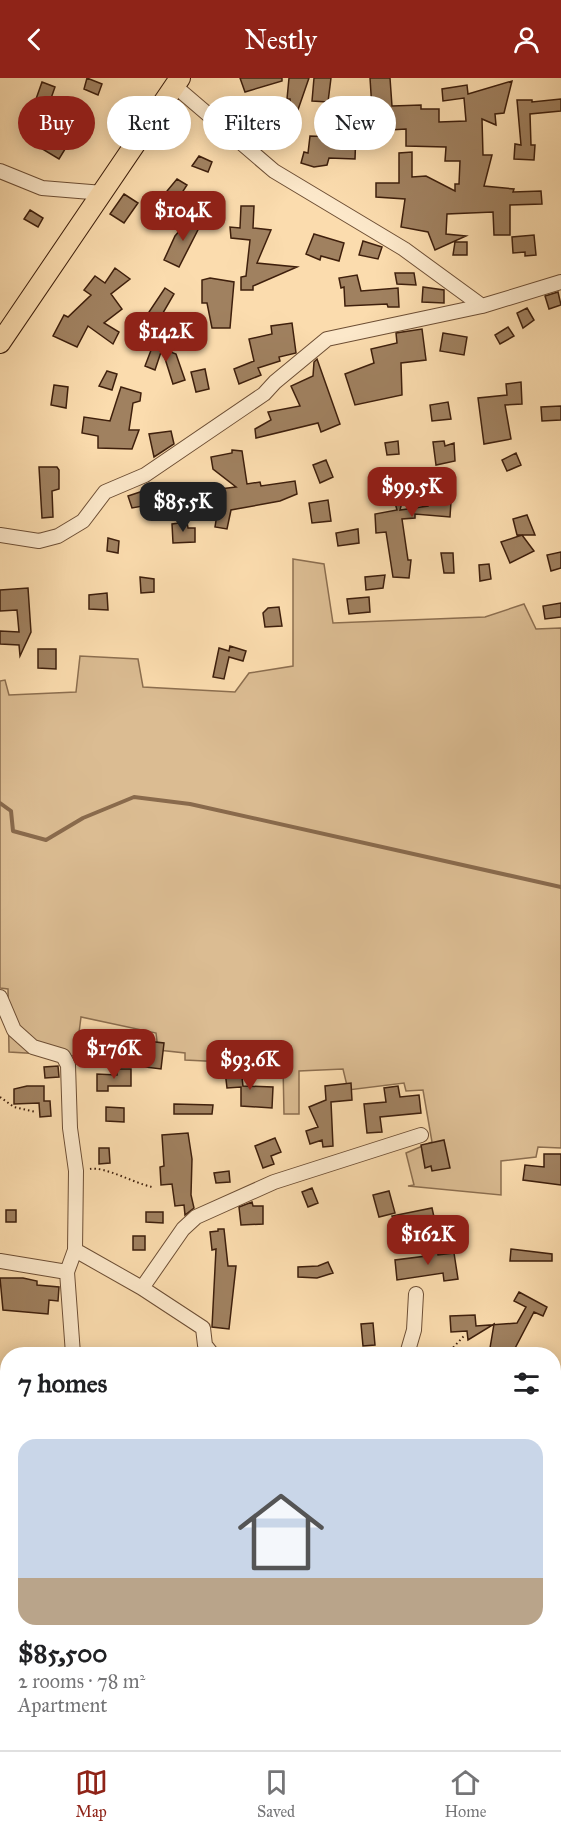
<!DOCTYPE html>
<html lang="en">
<head>
<meta charset="utf-8">
<style>
  :root { --surface:#fff; --page:#f2f2f2; --text:#202124; --muted:#757577; --line:#e0e0e0; --accent:#8f2418 }
  body { margin:0; font-family:"IM FELL Great Primer",serif; background:var(--page); color:var(--text); height:100vh; display:flex; flex-direction:column; font-size:22px; white-space:nowrap }
  * { box-sizing:border-box; margin:0 }
  p { font-size:20px; color:var(--muted) }
  .icon { flex:none; width:33px; height:33px; fill:none; stroke:currentColor; stroke-width:2; stroke-linecap:round; stroke-linejoin:round }
  .map { position:relative; flex:1; overflow:hidden }
  .side { position:absolute; left:0px; top:1269px; width:561px; height:404px; display:flex; flex-direction:column; background:var(--surface); border-radius:24px 24px 0 0; box-shadow:0 3px 15px #0003 }
  .side>* { flex:none }
  .hud { position:absolute; left:18px; top:18px; width:525px; height:54px; display:flex; gap:12px }
  .price { position:absolute; translate:-50% -51px; padding:0 14px; border-radius:12px; background:var(--accent); color:#fff; font-size:20px; line-height:39px; filter:drop-shadow(0 2px 3px #0008) }
  .price::after { content:''; position:absolute; left:50%; top:36px; width:18px; height:14px; margin-left:-9px; background:inherit; clip-path:polygon(0 0,100% 0,50% 100%) }
  .price.current { background:#222; color:#fff }
  ul { padding:0; list-style:none }
  li { display:grid; align-content:center; gap:12px; height:318px; padding:0 18px }
  li+li { border-top:2px solid var(--line) }
  li span { display:grid; place-items:center; height:186px; border-radius:18px; color:#555 }
  li>.icon { margin-inline-start:auto }
  span .icon { width:108px; height:108px; fill:#fffc; stroke-width:1 }
  li b { font-size:26px }
  h2 { display:flex; justify-content:space-between; align-items:center; height:72px; padding:0 18px; font-size:26px }
  .chip { padding:0 21px; border-radius:27px; background:var(--surface); box-shadow:0 3px 15px #0003; font-size:21px; line-height:54px }
  .chip.current { background:var(--accent); color:#fff }
  header { display:flex; justify-content:space-between; align-items:center; height:78px; padding:0 18px; background:var(--accent); color:#fff; font-size:27px; font-weight:600 }
  .tab-bar { display:flex; justify-content:space-around; align-items:center; height:84px; border-top:2px solid var(--line); background:var(--surface); font-size:16px; color:var(--muted) }
  .tab-bar a { display:grid; justify-items:center; gap:3px }
  .tab-bar .current { color:var(--accent) }
  .map>svg:first-child { display:block }
  .green { fill:#dbbc92; stroke:#8c6e4f; stroke-width:1.5 }
  .lines { fill:none; stroke-linecap:round; stroke-linejoin:round }
  .stream { stroke:#896a4c; stroke-width:4 }
  .building { fill:#a08160; stroke:#3e1f0c; stroke-width:1.5 }
  .minor-casing { stroke:#6d4e34; stroke-width:16 }
  .primary-casing { stroke:#3e1f0c; stroke-width:22 }
  .path { stroke:#3e1f0c; stroke-width:2; stroke-dasharray:1.5 3; stroke-linecap:butt }
  .minor { stroke:#fce8ca; stroke-width:14 }
  .primary { stroke:#fbdcae; stroke-width:20 }
</style>
</head>
<body>
<header><svg class="icon" aria-label="back" viewBox="0 0 24 24"><path d="M15 5l-7 7 7 7"/></svg>Nestly<svg class="icon" aria-label="person" viewBox="0 0 24 24"><circle cx="12" cy="8" r="4"/><path d="M4 21q1-7 8-7t8 7"/></svg></header>
<div class="map">
<svg width="561" height="1672" viewBox="0 0 561 1672">
  <rect width="100%" height="100%" fill="#fbdcae"/>
  <filter id="stains"><feTurbulence type="fractalNoise" baseFrequency=".00333" numOctaves="4"/><feColorMatrix values="0 0 0 0 .2 0 0 0 0 .09 0 0 0 0 .02 0 0 0 .5 -.17"/></filter>
  <radialGradient id="worn" r=".72"><stop offset=".6" stop-color="#630" stop-opacity="0"/><stop offset="1" stop-color="#630" stop-opacity=".3"/></radialGradient>
  <!-- green -->
  <path class="green" d="M293 481 324 486 333 545 485 539 524 526 536 551 561 550V1070L538 1069 536 1079 501 1083V1117L408 1108 414 1107 406 1075 432 1064 423 1012 406 1013 404 1005 348 1012 343 991 299 993V1036H284L283 987 185 982V975L158 972 156 955 81 939 76 978 9 974 8 911 0 910V603L5 602 9 617 76 614 80 578 138 581 143 609 235 614 249 595 293 588Z"/>
  <g class="lines">
    <!-- stream -->
    <path class="stream" d="M0 725 11 733 13 753 46 762 83 740 134 719 190 726 561 809"/>
  </g>
  <!-- building -->
  <path class="building" d="M87 0 102 6 98 17 84 11Z
    M240 0H282V3L245 14Z
    M289 0H309L292 49 290 21H287Z
    M314 0H331L328 24 312 23Z
    M370 0H390L392 28 421 27V31H439V44L466 43 464 20 443 23 442 11 467 7 468 16 512 3 504 35 495 36 496 47 482 41 483 77H492L484 108 514 111 513 114 541 113 542 126 510 127V157H494L493 134 447 136 446 156 466 158 435 172 428 154 401 149 405 121 376 119V105H399V75L412 74V99L426 98 455 113V106H459L460 83H445L446 69 406 68V51L356 54 355 81 329 80 327 87 314 89 301 85 304 74 308 75 310 58 334 59 338 40 362 44V32L372 31Z
    M42 4 55 9 49 26 36 21Z
    M561 21V33L530 36 531 67H535L534 82 514 81 515 66 521 67 517 22H532V24Z
    M47 55 67 68 59 81 39 69Z
    M199 78 212 84 208 94 192 88Z
    M177 101 187 107 178 121 167 113Z
    M124 116 138 125 124 145 110 136Z
    M241 128H254L253 150 271 152 257 185 297 189 253 208V212H241V199L246 198 250 162 231 160 230 149 240 150Z
    M30 132 43 140 38 149 24 141Z
    M192 138 203 142 179 189 164 182 175 158Z
    M314 156 344 165 339 183 321 178 320 182 306 176Z
    M534 157 536 177 525 178V174L513 175 512 159Z
    M363 163 382 169 378 181 359 177Z
    M455 164H467V177H453Z
    M115 190 130 201 111 216 122 231 104 245 119 254 113 266 88 248 77 269 53 258 64 237 68 239 91 217 84 212 95 198 105 205Z
    M395 195H414L416 207 397 206Z
    M357 197 361 213 398 210 399 229H388L387 226 345 228 344 209 341 210 339 200Z
    M210 200 234 204 230 250H212L207 225H202V202Z
    M423 209 444 212V225L422 224Z
    M165 210 174 216 156 247 145 240Z
    M558 214 561 227 549 231 545 218Z
    M527 230 534 242 523 250 517 235Z
    M292 245 296 275 279 279 280 283 258 290 261 297 239 306 234 291 254 283 249 261 272 256 271 248Z
    M508 249 514 258 500 266 495 257Z
    M422 251 426 282 401 285 402 317 355 327 345 296 374 285 371 271 397 265 396 255Z
    M443 255 467 259 464 277 440 273Z
    M153 267 176 276 185 302 173 306 162 271 155 292 145 288Z
    M317 281 340 346 321 354 318 345 256 360 255 351 271 342 268 334 300 328 291 308 313 298 314 284Z
    M205 291 209 311 196 314 191 294Z
    M107 293 117 296 112 312 99 308Z
    M521 304 522 326 505 327 511 361 484 366 478 320 507 317 506 306Z
    M54 307 68 309 66 330 51 327Z
    M121 309 141 315 140 323 133 325 129 352H139L132 371 98 370V358L82 355 84 339 110 343Z
    M448 324 451 341 432 343 430 327Z
    M561 328V342L542 343 541 329Z
    M171 353 174 366 154 379 149 356Z
    M398 363 399 376 387 377 385 365Z
    M444 363 445 368 454 365 455 383 436 387 433 364Z
    M232 372 242 373 247 406 260 404 261 408 295 403 297 416 280 423 231 432 227 451 215 449 219 424H213L212 412 236 409 213 391 211 379 232 375Z
    M516 375 521 387 507 393 502 382Z
    M326 382 333 399 320 405 313 387Z
    M39 389H57L59 392V411L52 413 53 439 42 440Z
    M426 392H446L451 423 450 439 415 436V440L402 441 408 482H411L409 500 393 499 386 454 376 455 375 436 397 432 390 407 408 402 400 432 428 428Z
    M167 405 171 423 132 430 128 418Z
    M328 422 331 443 312 445 309 425Z
    M527 437 535 457H517L513 441Z
    M187 444 188 450H195V464L173 465 172 446Z
    M358 451 359 465 338 468 336 455Z
    M522 457 534 473 510 485 501 464Z
    M108 460 119 463 118 475 107 473Z
    M561 474V490L551 493 547 477Z
    M441 475H453L454 495H444Z
    M489 486 491 501 480 503 479 487Z
    M385 497 383 510 366 512 365 499Z
    M140 499 154 501V514L141 515Z
    M28 510 31 554 20 578 19 567 0 566V553L19 554 17 532 0 533V512Z
    M107 515 108 532 89 531V517Z
    M369 519 370 534 349 536 347 521Z
    M561 525V539L545 541 543 528Z
    M279 529 282 548 265 549 263 535 268 530Z
    M230 568 246 573 243 583 229 579 224 601 213 599 219 570 229 573Z
    M38 571H56V591L38 590Z
    M123 955H138V962L164 965 161 991 122 986Z
    M58 988 59 999 45 1000 44 989Z
    M117 991H131V1008H108V1013H97V996L117 997Z
    M241 991 243 1008 273 1009 272 1030 241 1028V1009L227 1010 225 993Z
    M351 1005 352 1022 331 1024 333 1068 323 1069 322 1062 310 1066 306 1053 318 1049 309 1029 326 1022 325 1008Z
    M27 1008H44V1023H50L51 1038 40 1039 39 1025 14 1026V1011Z
    M398 1008 400 1019 419 1017 421 1035 380 1039 382 1054 367 1055 364 1026 386 1024 384 1010Z
    M174 1026 213 1027 212 1036H174Z
    M106 1029 124 1030V1044L106 1043Z
    M188 1055 192 1081 191 1117 194 1130 185 1137 184 1127 175 1128 172 1106 161 1107 160 1089 164 1088 162 1057Z
    M275 1060 281 1074 271 1078 274 1086 263 1090 255 1068Z
    M444 1062 450 1090 432 1093 431 1088 425 1090 421 1067Z
    M99 1070H109L110 1085 99 1086Z
    M544 1076H561V1107L523 1102 525 1087 544 1089Z
    M229 1093 230 1104 216 1105 214 1095Z
    M312 1110 318 1125 308 1129 302 1114Z
    M389 1113 395 1135 379 1139 373 1117Z
    M252 1124 253 1128H263V1146L241 1147 239 1129Z
    M432 1130 436 1148 422 1151 421 1147 398 1155 392 1138Z
    M6 1132H16V1144H6Z
    M146 1134H163V1145L146 1144Z
    M218 1151H224L228 1188H236L229 1251 212 1249 216 1171 212 1172 210 1154 218 1153Z
    M133 1158H145V1172H133Z
    M437 1171 438 1177 454 1175 458 1201 444 1203 443 1195 397 1202 395 1182 426 1178 425 1173Z
    M511 1171 552 1176V1183H510Z
    M328 1184 333 1195 317 1200 298 1199V1189L318 1188Z
    M0 1200H23L37 1203V1207L59 1209 58 1223 49 1222 48 1236 3 1232Z
    M519 1214 547 1229 543 1238 534 1234 512 1276H489L494 1246 468 1262 467 1253 451 1254 450 1238 475 1237 476 1248 517 1245 526 1229 514 1223Z
    M373 1245 375 1267 363 1268 361 1246Z"/>
  <g class="lines">
    <defs>
      <path id="minor" d="M176 9 274 93 404 171 482 228
        M0 93 42 110 103 115
        M0 457 39 463 58 458 83 443 105 414 145 397 264 316 275 304 327 261 482 228 561 204
        M0 919 14 952 33 969 63 978 68 987 70 1050 76 1093 75 1172 67 1194 73 1276
        M75 1172 142 1210 203 1250 205 1267 212 1276
        M0 1183 67 1194
        M142 1210 183 1151 196 1139 274 1104 421 1057
        M407 1276 414 1252 416 1216
        M554 1334H561
        M0 1444H8
        M554 1449 561 1450
        M554 1570H561
        M0 1636H8
        M79 1665V1672
        M406 1665 407 1672"/>
      <path id="primary" d="M0 265 180 0"/>
    </defs>
    <!-- minor casing -->
    <use href="#minor" class="minor-casing"/>
    <!-- primary casing -->
    <use href="#primary" class="primary-casing"/>
    <!-- path -->
    <path class="path" d="M0 1019 14 1029 36 1034
      M90 1091C104 1088 134 1105 152 1109
      M447 1276 464 1258"/>
    <!-- minor -->
    <use href="#minor" class="minor"/>
    <!-- primary -->
    <use href="#primary" class="primary"/>
  </g>
  <rect width="100%" height="100%" filter="url(#stains)"/>
  <rect width="100%" height="100%" fill="url(#worn)"/>
</svg>
<b class="price" style="left:183px;top:164px">$104K</b>
<b class="price" style="left:166px;top:285px">$142K</b>
<b class="price" style="left:412px;top:440px">$99.5K</b>
<b class="price current" style="left:183px;top:455px">$85.5K</b>
<b class="price" style="left:114px;top:1002px">$176K</b>
<b class="price" style="left:250px;top:1013px">$93.6K</b>
<b class="price" style="left:428px;top:1188px">$162K</b>
<div class="hud">
<a class="chip current">Buy</a>
<a class="chip">Rent</a>
<a class="chip">Filters</a>
<a class="chip">New</a>
</div>
<section class="side">
<h2>7 homes<svg class="icon" aria-label="filters" viewBox="0 0 24 24"><path d="M4 7h16M4 17h16"/><circle cx="9" cy="7" r="2"/><circle cx="15" cy="17" r="2"/></svg></h2>
<ul>
<li><span style="background:linear-gradient(#c9d6e8 75%,#b9a48a 0)"><svg class="icon" aria-label="home" viewBox="0 0 24 24"><path d="M3 11l9-7 9 7M6 9v11h12V9"/></svg></span><div><b>$85,500</b><p>2 rooms · 78 m²</p><p>Apartment</p></div></li>
</ul>
</section>
</div>
<nav class="tab-bar">
<a class="current"><svg class="icon" aria-label="map" viewBox="0 0 24 24"><path d="M3 6l6-2 6 2 6-2v14l-6 2-6-2-6 2zM9 4v14M15 6v14"/></svg>Map</a>
<a><svg class="icon" aria-label="saved" viewBox="0 0 24 24"><path d="M7 4h10v16l-5-4-5 4z"/></svg>Saved</a>
<a><svg class="icon" aria-label="home" viewBox="0 0 24 24"><path d="M3 11l9-7 9 7M6 9v11h12V9"/></svg>Home</a>
</nav>
</body>
</html>
